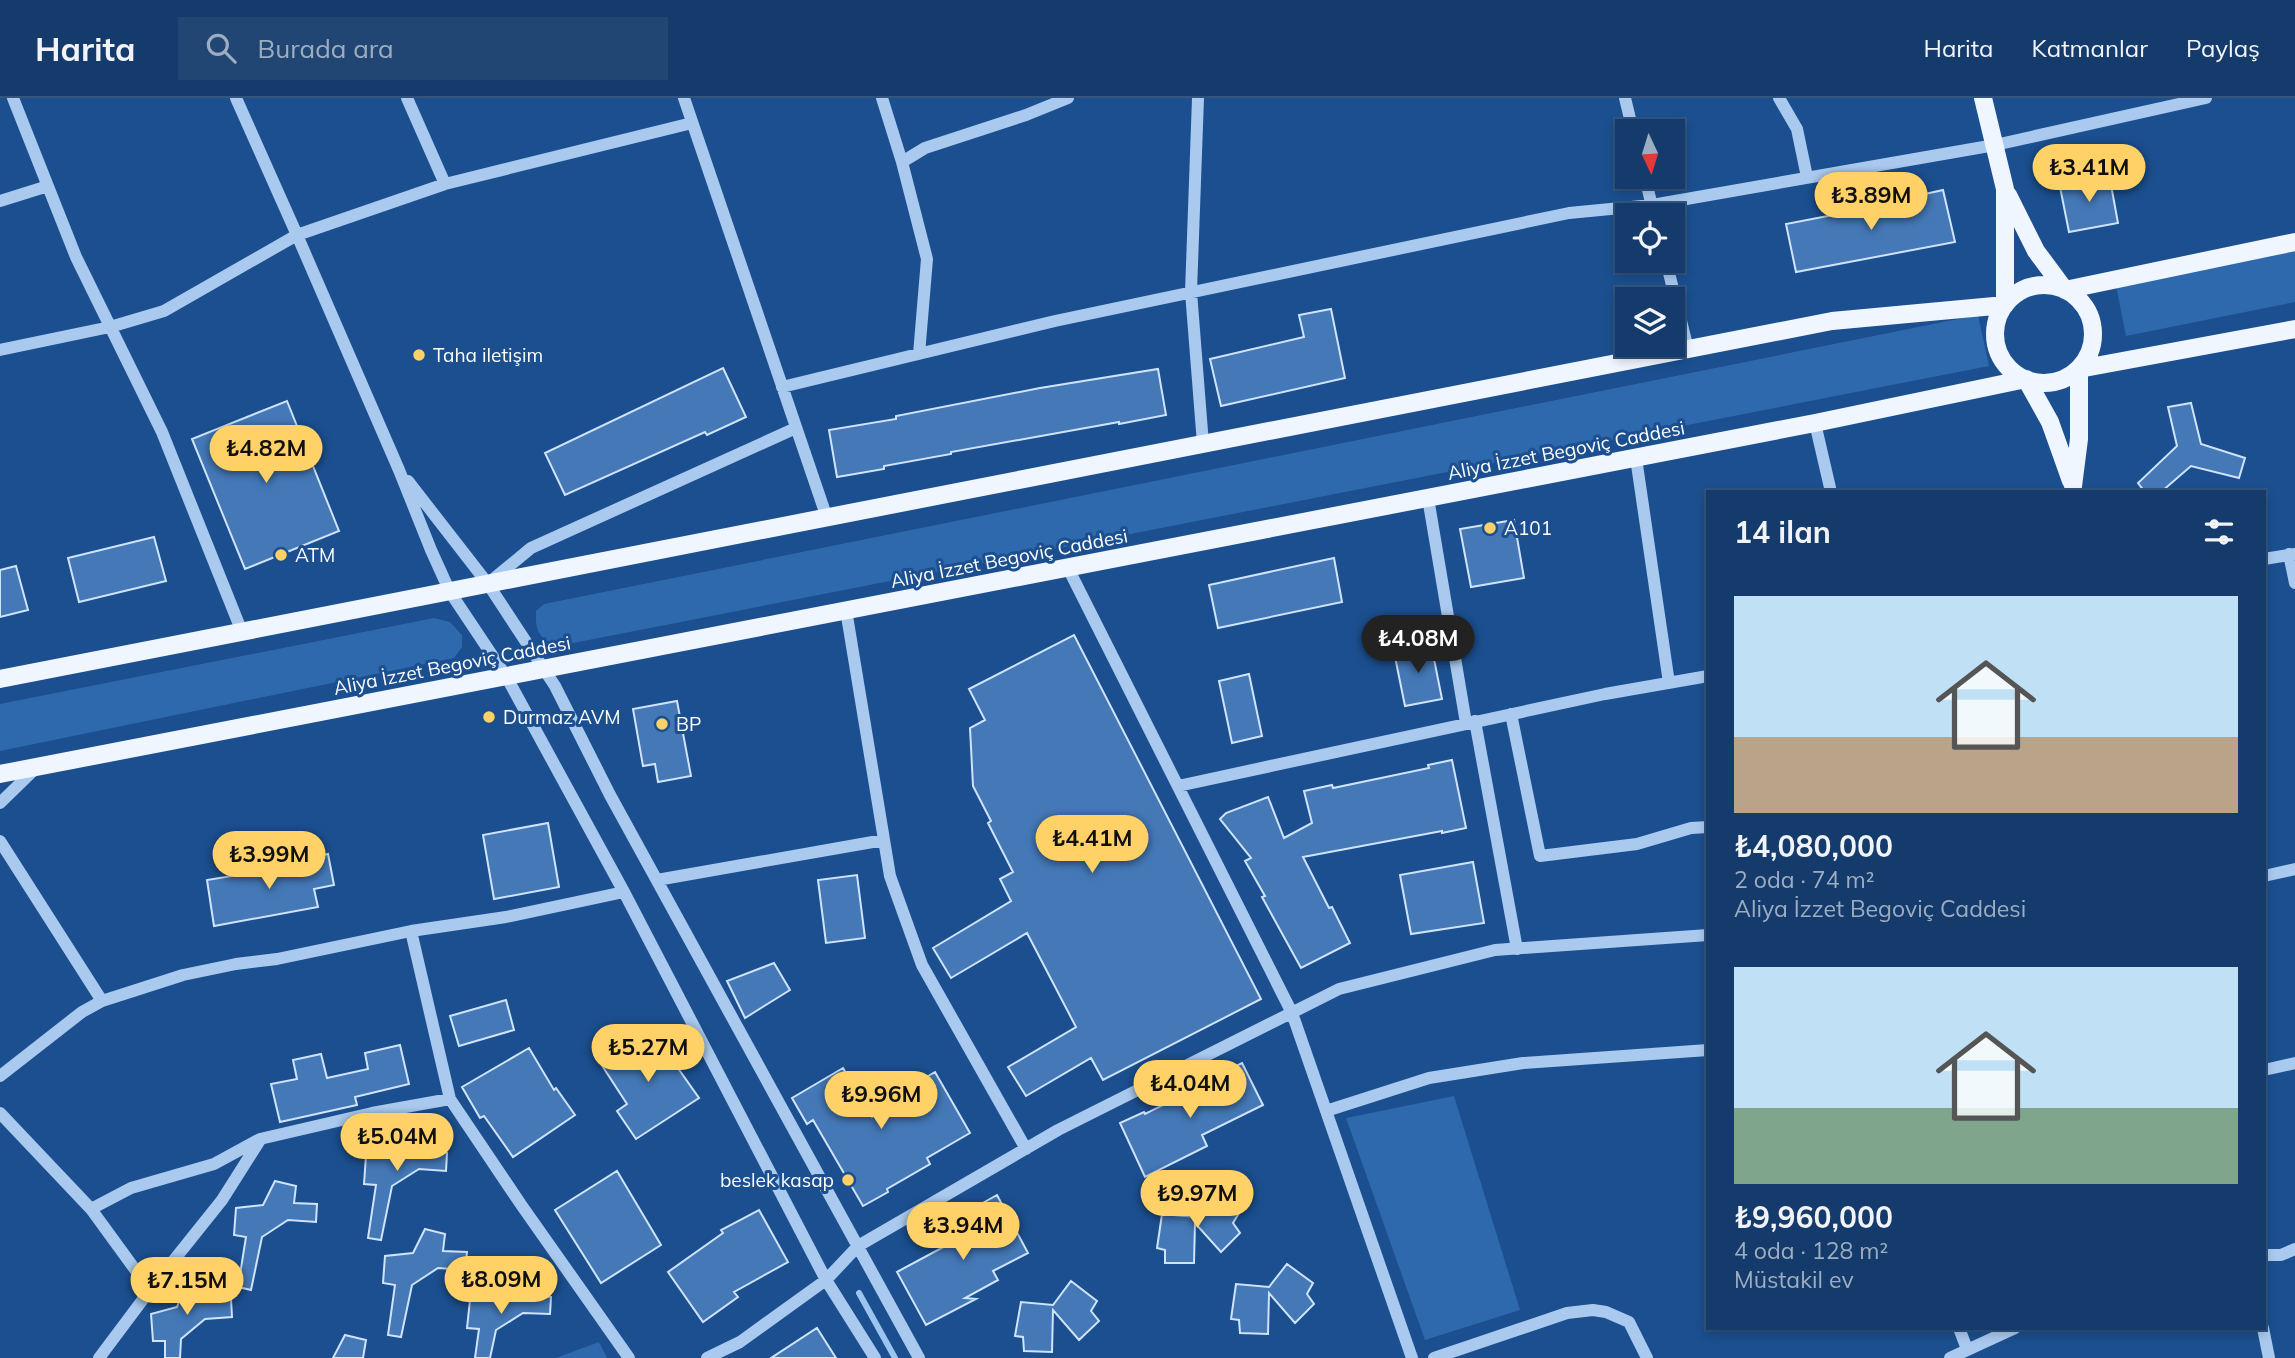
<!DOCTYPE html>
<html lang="tr">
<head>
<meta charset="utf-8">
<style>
  :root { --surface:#143b6b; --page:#214673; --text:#f1f3f6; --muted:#9dadc1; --line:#33557e; --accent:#ffd166 }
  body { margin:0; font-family:Mulish,sans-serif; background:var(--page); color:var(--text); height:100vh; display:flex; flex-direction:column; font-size:26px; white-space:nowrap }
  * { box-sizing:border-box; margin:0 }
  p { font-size:23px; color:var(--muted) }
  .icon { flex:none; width:38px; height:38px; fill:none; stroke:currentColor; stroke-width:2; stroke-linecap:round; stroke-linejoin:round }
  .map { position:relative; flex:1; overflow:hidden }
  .side { position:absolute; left:1706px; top:392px; width:560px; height:840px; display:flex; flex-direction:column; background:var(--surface); border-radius:0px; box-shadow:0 4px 10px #0003,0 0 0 2px var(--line) }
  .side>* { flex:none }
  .needle { width:46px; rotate:176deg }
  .tools { position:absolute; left:1615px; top:21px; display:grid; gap:14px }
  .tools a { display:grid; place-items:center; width:70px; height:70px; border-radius:0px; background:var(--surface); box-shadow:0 4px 10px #0003,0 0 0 2px var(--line); font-size:35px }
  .price { position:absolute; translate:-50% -60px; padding:0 16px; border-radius:24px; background:var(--accent); color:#111; font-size:23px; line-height:46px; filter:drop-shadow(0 2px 4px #0008) }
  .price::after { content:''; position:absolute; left:50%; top:42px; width:21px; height:16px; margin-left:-10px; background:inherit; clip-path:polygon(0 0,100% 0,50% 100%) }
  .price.active { background:#222; color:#fff }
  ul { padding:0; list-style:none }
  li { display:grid; align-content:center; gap:14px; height:371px; padding:0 28px }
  li span { display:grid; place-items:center; height:217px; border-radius:0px; color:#555 }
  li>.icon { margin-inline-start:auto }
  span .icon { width:126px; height:126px; fill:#fffc; stroke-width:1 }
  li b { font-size:30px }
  h2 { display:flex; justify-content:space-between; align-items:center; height:84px; padding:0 28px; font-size:30px }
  header { display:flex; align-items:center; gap:42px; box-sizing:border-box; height:98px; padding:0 35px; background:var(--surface); border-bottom:2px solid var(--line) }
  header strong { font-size:33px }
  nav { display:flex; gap:38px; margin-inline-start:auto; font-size:24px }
  .search { width:490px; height:63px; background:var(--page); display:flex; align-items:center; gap:18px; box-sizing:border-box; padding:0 24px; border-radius:0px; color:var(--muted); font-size:26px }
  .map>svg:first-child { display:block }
  .green { fill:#2e69ad }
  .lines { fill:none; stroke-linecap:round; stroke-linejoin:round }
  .stream { stroke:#9cc4f0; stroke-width:6 }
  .building { fill:#4478b7; stroke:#cfe3fa; stroke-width:2 }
  .minor { stroke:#a9c9ee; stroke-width:12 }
  .major { stroke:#f0f6ff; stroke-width:18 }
  .poi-dot { fill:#ffd166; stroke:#1b4f8f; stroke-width:2.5 }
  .labels { text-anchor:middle; stroke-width:6; stroke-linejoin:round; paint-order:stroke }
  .poi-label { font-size:19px; fill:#fff; stroke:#1b4f8f; text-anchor:start }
  .street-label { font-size:19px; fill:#fff; stroke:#1b4f8f }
</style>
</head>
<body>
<header>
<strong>Harita</strong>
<div class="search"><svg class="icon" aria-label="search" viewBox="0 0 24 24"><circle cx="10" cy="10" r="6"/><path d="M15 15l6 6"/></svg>Burada ara</div>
<nav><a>Harita</a><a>Katmanlar</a><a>Paylaş</a></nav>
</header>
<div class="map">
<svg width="2295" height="1260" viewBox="0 0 2295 1260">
  <rect width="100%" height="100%" fill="#1b4f8f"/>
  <!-- green -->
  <path class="green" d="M2295 152V204L2126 238 2116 187Z
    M1978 217 1989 268 558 548C539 541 535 533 536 513L544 506Z
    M434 520 450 524 462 537V549L454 560 0 653V606Z
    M1454 998 1520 1212 1425 1242 1346 1020Z
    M599 1244 607 1260H556Z"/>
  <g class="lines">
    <!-- stream -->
    <path class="stream" d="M859 1195 895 1260"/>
  </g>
  <!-- building -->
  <path class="building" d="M2109 76 2118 125 2069 134 2060 89Z
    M1943 92 1955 144 1796 174 1786 126 1880 108V106Z
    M1331 211 1345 280 1221 308 1210 261 1304 239 1299 217Z
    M723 270 746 319 707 337 705 334 565 397 545 355Z
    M1158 271 1166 317 1119 326V324L951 354V356L884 368V371L837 379 829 332 896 321V318L1040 290Z
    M287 303 339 433 245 471 192 341Z
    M2191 305 2201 346 2245 360 2239 380 2191 368 2161 394H2145L2138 385 2177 348 2168 309Z
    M1514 422 1524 480 1471 489 1460 431Z
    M154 439 166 483 79 504 68 460Z
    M1334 460 1342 504 1218 530 1209 487Z
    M16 468 28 512 0 519V472Z
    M1074 537 1261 901 1103 982 1091 960 1026 998 1008 969 1076 929 1027 835 951 880 933 850 1011 803 1000 781 1013 774 988 725 991 723 973 688 970 630 985 622 969 591Z
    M1431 546 1442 601 1405 608 1394 554Z
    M1249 576 1262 638 1232 645 1219 583Z
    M677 603 691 678 658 684 655 666 643 668 633 611Z
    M1452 662 1466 730 1442 735V733L1303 759 1329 810 1332 809 1350 845 1301 870 1262 799 1265 798 1245 763 1251 760 1220 721 1226 715 1268 699 1284 740 1312 725 1304 693 1332 687 1333 690 1429 670 1428 667Z
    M548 725 559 789 494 801 483 737Z
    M328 756 334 787 314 791 318 809 214 828 207 782 274 771 273 767Z
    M1473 764 1484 825 1411 836 1400 777Z
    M857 777 865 840 826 845 818 782Z
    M774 865 790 892 745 920 727 883Z
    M506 902 514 932 459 948 450 918Z
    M651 932 699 1000 636 1041 617 1013 627 1006 601 966Z
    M400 947 409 986 355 999 357 1007 280 1024 271 986 297 981 293 962 321 956 327 980 368 971 365 955Z
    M529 950 554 992 556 990 575 1017 513 1059 484 1018 480 1020 462 989Z
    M1242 965 1263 1007 1202 1037 1207 1048 1145 1079 1120 1025 1144 1014 1145 1016 1200 989 1198 987Z
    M843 970 872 1019 910 997 906 991 935 974 970 1035 927 1060 930 1066 887 1091 888 1094 863 1108 813 1022 807 1026 792 1000Z
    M405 1032 426 1037 424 1054 447 1055 446 1073 419 1071 392 1088 381 1142 368 1140 376 1087 364 1086 366 1058 393 1056Z
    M617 1073 661 1147 601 1185 555 1112Z
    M275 1083 296 1088 294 1105 317 1106 316 1124 288 1122 262 1139 251 1192 238 1189 246 1139 234 1137 236 1110 263 1107Z
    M1213 1095 1239 1115 1233 1125 1240 1135 1221 1154 1195 1125 1194 1165H1165V1152L1157 1150 1162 1116 1195 1119Z
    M997 1097 1028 1155 993 1173 998 1182 965 1200 976 1201 926 1227 897 1174 949 1146 943 1134 975 1116 972 1111Z
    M759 1112 788 1164 734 1194 738 1199 703 1224 668 1174 723 1135 721 1132Z
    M425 1131 445 1136 443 1153 467 1154 465 1172 438 1170 412 1187 401 1239 388 1237 395 1187 383 1185 385 1158 413 1155Z
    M1287 1166 1313 1185 1307 1196 1314 1206 1295 1225 1269 1195 1268 1236 1240 1235 1239 1222 1231 1221 1236 1186 1269 1189Z
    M1071 1183 1097 1203 1091 1213 1099 1223 1079 1242 1053 1212 1052 1254 1024 1253 1023 1239 1015 1238 1021 1204 1053 1207Z
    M186 1184 207 1186 208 1203 231 1201 232 1219 205 1221 181 1241 180 1260H165V1243H153L151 1216 177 1209Z
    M528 1196V1198L551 1199 550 1216 523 1215 496 1232 490 1260H475L479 1231 467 1230 470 1202Z
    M817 1230 836 1260H771Z
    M345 1237 366 1242 363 1260H333Z"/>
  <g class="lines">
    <!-- minor -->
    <path class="minor" d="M13 0 76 159 162 334 242 534
      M236 0 297 137 399 372 431 452 450 494 506 578 624 794 826 1182 875 1260
      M407 0 445 86
      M684 0 827 420
      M882 0 902 64 927 161 919 256
      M1198 0 1191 194 1203 346
      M1625 0 1633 33
      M1779 0 1797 31 1807 79
      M902 64 925 50 1026 17 1068 0
      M1645 79 1654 117
      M0 103 48 88
      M1666 163 1688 251
      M0 252 110 229 164 213 297 137 445 86 692 25
      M782 289 1055 223 1569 115 1652 107 1995 47 2206 0
      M1815 325 1831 394
      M1636 360 1669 585
      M408 383 488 486 555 588 610 697 919 1260
      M1428 400 1466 625
      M2289 456 2295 485
      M2264 461 2295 456
      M1068 470 1292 915 1412 1260
      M491 483 531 450 796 330
      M846 512 890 778 922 867 1026 1051
      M1511 616 1540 758 1637 746 1691 730 1708 729
      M1475 623 1517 851
      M1178 688 1605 596 1708 578
      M0 705 36 670
      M0 743 102 903
      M2264 778 2295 771
      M657 782 884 742
      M411 833 450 1001 522 1108 629 1260
      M2264 972 2295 965
      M0 978 82 914 102 903 183 877 236 866 277 861 411 833 506 819 624 794
      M1326 1013 1429 980 1523 965 1708 952
      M0 1015 91 1111 150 1192 99 1260
      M91 1111 131 1090 214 1066 260 1041 372 1015 450 1001
      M2264 1157H2281L2295 1151
      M150 1192 222 1102 260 1042
      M1959 1230 1967 1251
      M2263 1230 2269 1260
      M707 1260 740 1244 826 1182 858 1148 1058 1032 1339 891 1495 852 1708 837
      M1434 1260 1567 1215 1593 1212 1606 1214 1629 1224 1647 1260
      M1950 1260 2015 1230"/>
    <!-- major -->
    <path class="major" d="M1983 0 2005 91V207
      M2008 97 2036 153 2065 192
      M1995 236a49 49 0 1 1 98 0a49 49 0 1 1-98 0Z
      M2065 192 2295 144
      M2079 271 2295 231
      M2026 281 2050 324 2071 383
      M2073 388 2079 341V271
      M0 581 1832 223 2005 207
      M0 676 1815 325 2026 281"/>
  </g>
  <!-- markers -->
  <g class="poi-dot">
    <circle cx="419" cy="257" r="7"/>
    <circle cx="1490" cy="430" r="7"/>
    <circle cx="281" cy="457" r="7"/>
    <circle cx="489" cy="619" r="7"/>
    <circle cx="662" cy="626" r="7"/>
    <circle cx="848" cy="1082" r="7"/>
  </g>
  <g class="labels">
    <!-- poi labels -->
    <g class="poi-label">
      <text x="433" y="264">Taha iletişim</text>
      <text x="1504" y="437">A101</text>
      <text x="295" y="464">ATM</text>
      <text x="503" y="626">Durmaz AVM</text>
      <text x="676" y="633">BP</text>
      <text x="834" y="1089" text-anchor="end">beslek kasap</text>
    </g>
    <!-- street labels -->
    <g class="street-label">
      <text transform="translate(1566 352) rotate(-11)" y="7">Aliya İzzet Begoviç Caddesi</text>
      <text transform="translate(1009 460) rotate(-11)" y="7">Aliya İzzet Begoviç Caddesi</text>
      <text transform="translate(452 567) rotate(-11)" y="7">Aliya İzzet Begoviç Caddesi</text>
    </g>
  </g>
</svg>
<div class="tools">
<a><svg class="needle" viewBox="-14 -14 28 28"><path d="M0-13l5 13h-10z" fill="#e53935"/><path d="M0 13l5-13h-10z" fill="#9dadc1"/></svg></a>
<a><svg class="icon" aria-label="locate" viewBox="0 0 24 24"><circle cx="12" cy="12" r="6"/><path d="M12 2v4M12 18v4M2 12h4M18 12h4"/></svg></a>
<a><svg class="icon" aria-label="layers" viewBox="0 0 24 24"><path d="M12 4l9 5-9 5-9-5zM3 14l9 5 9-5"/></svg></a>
</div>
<b class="price" style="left:2089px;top:106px">₺3.41M</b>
<b class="price" style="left:1871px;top:134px">₺3.89M</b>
<b class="price" style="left:266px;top:387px">₺4.82M</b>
<b class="price active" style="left:1418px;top:577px">₺4.08M</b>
<b class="price" style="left:1092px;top:777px">₺4.41M</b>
<b class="price" style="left:269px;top:793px">₺3.99M</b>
<b class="price" style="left:648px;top:986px">₺5.27M</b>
<b class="price" style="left:1190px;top:1022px">₺4.04M</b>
<b class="price" style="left:881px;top:1033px">₺9.96M</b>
<b class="price" style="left:397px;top:1075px">₺5.04M</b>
<b class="price" style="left:1197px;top:1132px">₺9.97M</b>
<b class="price" style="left:963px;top:1164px">₺3.94M</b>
<b class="price" style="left:501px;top:1218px">₺8.09M</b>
<b class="price" style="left:187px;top:1219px">₺7.15M</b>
<section class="side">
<h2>14 ilan<svg class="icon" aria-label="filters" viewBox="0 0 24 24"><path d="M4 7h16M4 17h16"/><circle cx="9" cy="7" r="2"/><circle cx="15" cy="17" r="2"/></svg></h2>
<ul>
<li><span style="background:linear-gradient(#bfe0f5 65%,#b9a48a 0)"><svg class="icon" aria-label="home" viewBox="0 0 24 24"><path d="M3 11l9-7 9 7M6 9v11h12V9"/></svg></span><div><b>₺4,080,000</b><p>2 oda · 74 m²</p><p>Aliya İzzet Begoviç Caddesi</p></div></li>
<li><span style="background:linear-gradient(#bfe0f5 65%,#7fa58c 0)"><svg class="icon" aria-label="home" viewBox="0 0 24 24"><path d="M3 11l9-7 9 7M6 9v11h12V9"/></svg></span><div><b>₺9,960,000</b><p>4 oda · 128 m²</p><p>Müstakil ev</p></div></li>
</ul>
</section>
</div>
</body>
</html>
